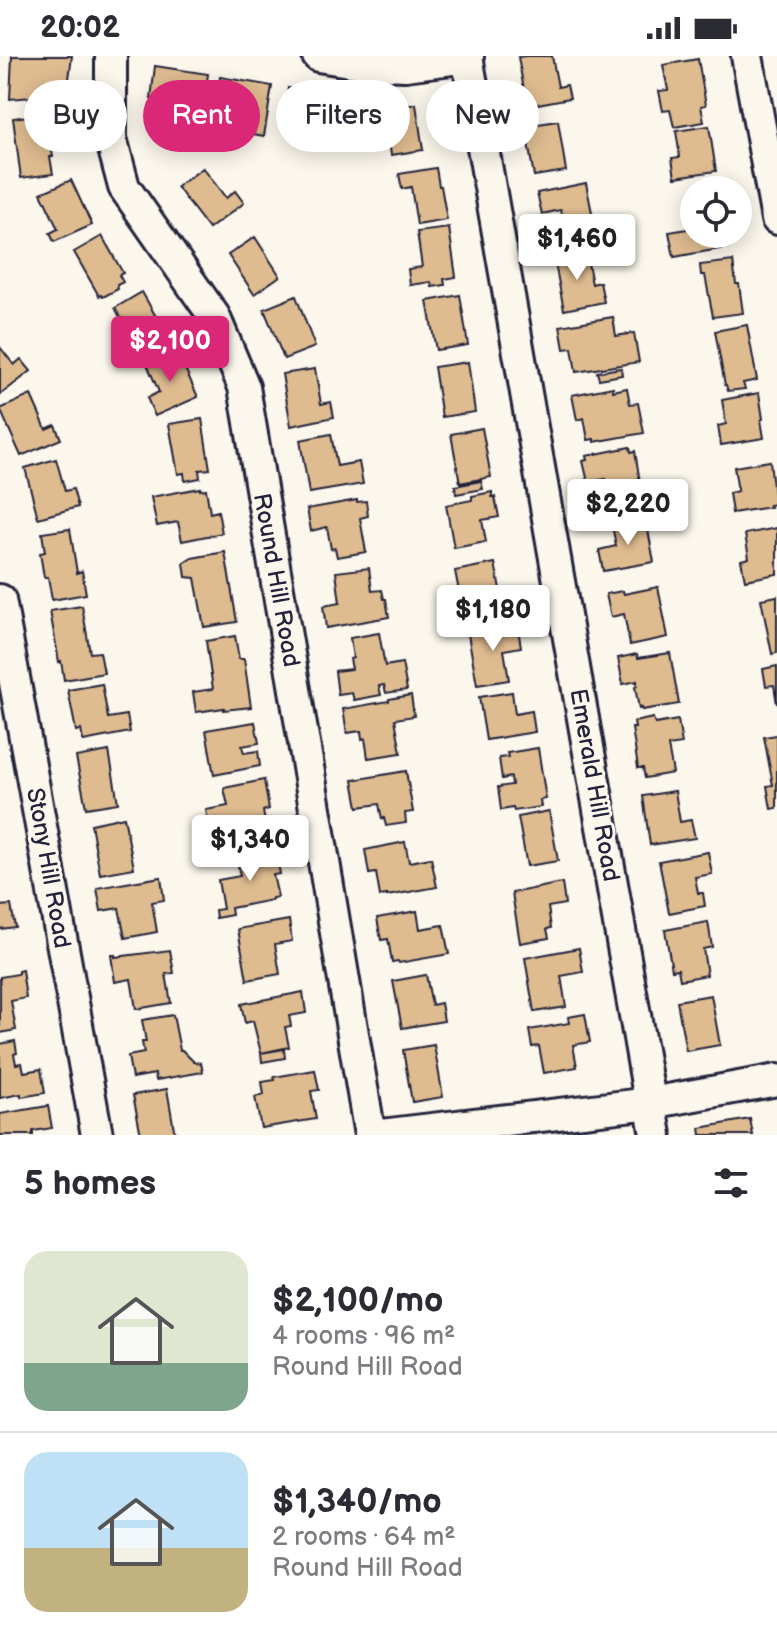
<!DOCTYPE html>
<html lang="en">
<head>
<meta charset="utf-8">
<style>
  :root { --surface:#fff; --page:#f7f7f7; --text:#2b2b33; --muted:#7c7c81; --line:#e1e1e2; --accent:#db2777 }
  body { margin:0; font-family:"Balsamiq Sans",sans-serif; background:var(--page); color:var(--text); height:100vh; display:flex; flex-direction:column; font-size:30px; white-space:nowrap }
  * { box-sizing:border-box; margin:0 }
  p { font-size:26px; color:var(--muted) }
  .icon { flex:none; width:44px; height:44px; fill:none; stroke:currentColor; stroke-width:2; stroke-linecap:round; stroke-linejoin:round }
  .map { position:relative; height:1079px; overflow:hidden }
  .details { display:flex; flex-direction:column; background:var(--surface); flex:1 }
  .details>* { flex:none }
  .banner { position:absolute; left:24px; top:24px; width:730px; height:72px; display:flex; gap:16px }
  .fabs { position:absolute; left:680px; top:120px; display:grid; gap:16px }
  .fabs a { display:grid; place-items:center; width:72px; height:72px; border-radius:50%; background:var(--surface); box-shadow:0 4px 20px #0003; font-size:40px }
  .price { position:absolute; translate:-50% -68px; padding:0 18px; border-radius:8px; background:#fff; color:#222; font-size:26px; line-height:52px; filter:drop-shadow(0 2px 4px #0008) }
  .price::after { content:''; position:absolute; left:50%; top:48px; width:24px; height:18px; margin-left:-12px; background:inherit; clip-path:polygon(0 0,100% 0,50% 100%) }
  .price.selected { background:var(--accent); color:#fff }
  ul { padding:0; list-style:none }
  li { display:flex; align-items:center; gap:24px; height:200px; padding:0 24px }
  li+li { border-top:2px solid var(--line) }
  li span { display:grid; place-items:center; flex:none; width:224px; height:160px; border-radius:24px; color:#555 }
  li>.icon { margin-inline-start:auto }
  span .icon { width:96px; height:96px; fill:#fffc; stroke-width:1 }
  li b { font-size:34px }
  h2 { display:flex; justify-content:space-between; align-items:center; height:96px; padding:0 24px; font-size:34px }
  .chip { padding:0 28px; border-radius:36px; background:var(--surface); box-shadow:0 4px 20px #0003; font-size:28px; line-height:72px }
  .chip.selected { background:var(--accent); color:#fff }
  .status { display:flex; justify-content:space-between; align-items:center; height:56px; padding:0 40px; background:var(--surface); direction:ltr }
  .status svg { height:22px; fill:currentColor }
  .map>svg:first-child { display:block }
  .building { fill:#dfbc90; stroke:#22223b; stroke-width:2 }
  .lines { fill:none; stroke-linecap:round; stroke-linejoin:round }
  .minor-casing { stroke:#22223b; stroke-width:36 }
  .minor { stroke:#fbf7ec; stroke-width:30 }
  .labels { text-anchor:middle; stroke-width:6; stroke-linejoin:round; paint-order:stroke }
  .street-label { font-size:24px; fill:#22223b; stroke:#fbf7ec }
</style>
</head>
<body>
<div class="status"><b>20:02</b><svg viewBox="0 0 49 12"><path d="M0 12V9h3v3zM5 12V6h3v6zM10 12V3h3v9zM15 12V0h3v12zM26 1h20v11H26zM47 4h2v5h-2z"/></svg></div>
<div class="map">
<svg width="777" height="1079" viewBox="0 0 777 1079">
  <rect width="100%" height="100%" fill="#fbf7ec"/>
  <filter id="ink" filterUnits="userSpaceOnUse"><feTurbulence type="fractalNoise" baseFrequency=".0125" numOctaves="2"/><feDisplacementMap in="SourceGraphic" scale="16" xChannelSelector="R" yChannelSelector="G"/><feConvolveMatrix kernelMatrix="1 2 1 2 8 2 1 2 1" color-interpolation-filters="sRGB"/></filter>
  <g filter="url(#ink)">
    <!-- building -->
    <path class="building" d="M12 0H72L67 38 10 43Z
      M526 0H552L558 31 567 29 570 42 527 50 518 1Z
      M698 3 706 49 701 50 704 66 674 71 670 54 663 55 659 35 668 34 663 9Z
      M155 10 208 18 202 59 185 57 184 60 151 55 153 43H151Z
      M220 21 272 30 264 80 247 77 250 59 215 53Z
      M288 32 340 40 334 81 315 78 316 71 283 66Z
      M416 48 423 94 391 99 384 53Z
      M65 55 68 77 53 78 54 88 51 89 53 101H50L53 118 21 122 13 62Z
      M558 65 566 115 534 120 525 70Z
      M709 70 716 115 675 121 672 102 680 101 676 75Z
      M203 112 226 142 235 135 244 147 209 173 177 131Z
      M436 112 439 130H441L447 164 417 169 411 131 402 133 399 118Z
      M71 124 92 169 54 186 50 177 58 173 41 137Z
      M586 127 595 172 566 177 561 154 542 158 537 137Z
      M449 172 456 221 444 223 445 229 432 231 431 226 410 229 408 213 422 211 417 176Z
      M694 172V178H729L731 191 674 201 669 176Z
      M102 180 123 217 119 219 123 226 117 229 118 233 103 241 101 239 99 240 74 196Z
      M255 181 280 220 254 238 228 199Z
      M586 197 592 228 600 226 604 246 564 254 554 202Z
      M733 205 736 228H739L743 257 713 261 705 219H701L700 209Z
      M142 236 167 280 140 295 115 252Z
      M460 239 468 289 436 294 427 245Z
      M296 240 315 291 284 303 264 253Z
      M613 261 616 280 634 277 639 306 576 316 572 292 564 293 560 270Z
      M747 269 757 324 743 327 745 333 728 335 726 329H725L715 275Z
      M0 291 14 309 21 303 31 315 0 339Z
      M177 295 198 341 155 360 147 342 159 336 147 308Z
      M468 306 475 356 442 361 434 311Z
      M621 312 622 319 599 323 597 316Z
      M315 313 321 348 331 346 334 361 291 370 282 318Z
      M613 331V335L627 332 630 348 638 347 644 377 594 386V383L588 384 584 362 577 364 572 339Z
      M759 337 763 363 761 364 764 382 721 389 718 370 726 368 722 344Z
      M31 339 46 373 55 369 61 383 21 400 0 353Z
      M202 363 210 413 199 414 200 422 185 425 184 417 178 418 169 368Z
      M482 372 491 421 460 427 451 378Z
      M331 378 337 410 359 406 363 428 309 437 300 384Z
      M630 391 631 396 635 395 642 439 610 446 606 423 588 426 583 405 587 404 586 400Z
      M56 403 65 435 73 433 78 451 38 462 25 412Z
      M770 405 775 448 769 449 770 451 732 457 729 437 738 435 734 411Z
      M481 425 483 433 456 438 455 430Z
      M200 432V434L206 433 210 457 218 455 222 477 182 485 178 466 157 470 151 441Z
      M492 436V441H495L499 461 482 464 486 486 454 492 446 449 472 444V440Z
      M357 444V446L366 445 368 460 360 462 366 496 337 501 335 492 331 493 327 471 311 475 307 453Z
      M646 463 654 506 603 515 599 494 616 490 612 469Z
      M777 472V518L745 524 741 504 749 502 745 478Z
      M70 473 77 517 82 515 86 538 52 544 48 521H44L40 497 45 496 42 477Z
      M225 496 237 566 204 571 195 522 186 521 184 507 192 502Z
      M495 507 500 533 497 534 498 538 511 536 516 564 499 567 498 560 465 566 455 515Z
      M369 512 372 535 382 534 384 543H386L389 561 326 572 323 550 340 547 336 516Z
      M658 531 668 581 630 589 624 558 611 561 606 538 623 535 624 538Z
      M777 540V597L772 598 761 543Z
      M82 550 90 597 100 596 104 617 64 624 61 605 59 606 50 555Z
      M517 567 521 591 504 594 509 624 477 629 468 578 495 574 494 571Z
      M379 577 385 610 402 607 407 634 386 637 384 629 379 630 381 639 354 644 352 637 338 639 335 615 352 613 350 603 353 602 350 582Z
      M235 580 239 603H244L251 651 224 654V652L196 656 193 636 213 633 206 585Z
      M670 597 679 648 642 654V652L639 653 635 631 637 630V625L623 628 618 602 637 598 638 602Z
      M777 610V648L774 629 766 630 763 613Z
      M102 628 108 662 127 659 130 676 83 685 81 674 76 675 68 634Z
      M512 636 515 658 532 655 535 676 486 684 479 641Z
      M411 639 414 660 395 663 401 697 368 702 365 682 362 683 361 675 347 677 343 653 389 645V643Z
      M653 662 655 668 678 664 682 688 668 690 673 717 645 722 643 712H638L632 672H635L634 666Z
      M255 666 259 687 242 690 244 697 258 695 260 710 214 719 206 674Z
      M777 679V752L771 753 767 730 773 729 764 681Z
      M538 692 546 743 540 744 541 751 514 755 513 752 501 754 498 731 512 729 511 721 502 723 499 702 508 701 507 697Z
      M109 695 118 747 86 752 76 701Z
      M406 715 413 756 405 757 406 767 386 770 384 762 382 763 379 748 358 751 353 724Z
      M264 724 269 753 263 755 267 777 234 783 233 780 211 784 206 754 228 750 224 732Z
      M675 735 680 766 691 764 695 782 650 789 643 740Z
      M549 755 558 805 527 810 518 761Z
      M124 761 134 812 100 818 91 768Z
      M405 786 409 806 431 802 437 831 387 840V839L380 840 376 817 369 818 365 794Z
      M276 796 280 818 273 819 278 841 272 842V844L231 852 232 859 216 862 215 854 223 853 218 824 240 820 237 802Z
      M708 796 712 818 695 821 698 837H703L705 850 669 857 659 805Z
      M161 821 164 844 152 846 157 876 125 882 119 852 101 855 97 832Z
      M562 827 565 848 548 851 551 872 547 873 549 882 520 887 512 837Z
      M11 849 15 871 0 873V850Z
      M417 855 420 873 443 869 449 898 399 907 398 905 392 906 388 883 381 884 377 862Z
      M289 864 292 885 275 888 280 918 247 924 238 873Z
      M708 866 712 891 703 893 707 919 680 924 678 913 672 914 665 874Z
      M579 892 583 916 561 920 566 951 534 956 525 902Z
      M170 894 174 917 166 918 171 947 136 953 131 923 115 926 111 899H115V901Z
      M22 914 26 942 11 945 16 974 0 977V921L18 918V915Z
      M426 919 432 949 441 947 444 965 402 972 393 925Z
      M303 936 306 957 289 960 291 970 285 971 289 991 261 997 253 965 245 967 241 948Z
      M711 939 720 989 686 995 677 945Z
      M585 958 590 986 573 989 577 1011 544 1017 539 990 532 991 529 974 569 967 568 961Z
      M173 959 180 994H182L194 1006 201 1007 203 1016 156 1024 155 1018 132 1022 128 1000 144 997 142 986H146L142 964Z
      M15 985 17 997 14 998 16 1008 22 1007 24 1016 41 1013 45 1037 21 1041V1038L0 1042V988Z
      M434 989 443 1041 412 1046 403 994Z
      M284 993 285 1002 262 1006 261 997Z
      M315 1014 319 1034 311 1035 316 1063 261 1072 255 1041 264 1039 262 1026 275 1024 274 1021Z
      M167 1033 175 1079H141L133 1039Z
      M48 1050 52 1072 33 1075V1079H0V1058Z
      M750 1063 753 1079H701L700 1072Z"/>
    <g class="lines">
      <defs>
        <path id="minor" d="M111 0V82L124 131 214 260 244 331 370 1079
          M318 0 362 7 405 9 468 1
          M467 0 656 1079
          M747 0 777 163
          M0 544 97 1079
          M381 1079 651 1047 777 1024"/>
      </defs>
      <!-- minor casing -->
      <use href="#minor" class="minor-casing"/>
      <!-- minor -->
      <use href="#minor" class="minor"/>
    </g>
  </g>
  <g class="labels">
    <!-- street labels -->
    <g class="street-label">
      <text transform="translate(277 524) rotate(80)" y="8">Round Hill Road</text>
      <text transform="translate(595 729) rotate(80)" y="8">Emerald Hill Road</text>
      <text transform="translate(49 812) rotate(80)" y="8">Stony Hill Road</text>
    </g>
  </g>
</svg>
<div class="fabs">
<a><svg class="icon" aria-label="locate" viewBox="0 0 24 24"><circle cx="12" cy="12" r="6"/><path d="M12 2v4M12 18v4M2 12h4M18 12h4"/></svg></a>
</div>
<b class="price" style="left:577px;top:226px">$1,460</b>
<b class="price selected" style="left:170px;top:328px">$2,100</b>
<b class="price" style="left:628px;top:491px">$2,220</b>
<b class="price" style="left:493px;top:597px">$1,180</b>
<b class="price" style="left:250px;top:827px">$1,340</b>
<div class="banner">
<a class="chip">Buy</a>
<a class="chip selected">Rent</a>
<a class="chip">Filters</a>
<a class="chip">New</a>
</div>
</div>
<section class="details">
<h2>5 homes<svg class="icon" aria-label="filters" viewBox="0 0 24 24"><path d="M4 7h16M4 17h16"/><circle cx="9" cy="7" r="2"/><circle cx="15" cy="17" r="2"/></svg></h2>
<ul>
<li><span style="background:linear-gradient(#dfe7d0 70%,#7fa58c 0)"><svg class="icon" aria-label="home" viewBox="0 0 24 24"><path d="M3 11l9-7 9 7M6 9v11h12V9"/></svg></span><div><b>$2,100/mo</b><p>4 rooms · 96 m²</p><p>Round Hill Road</p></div></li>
<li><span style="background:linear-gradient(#bfe0f5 60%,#c2b280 0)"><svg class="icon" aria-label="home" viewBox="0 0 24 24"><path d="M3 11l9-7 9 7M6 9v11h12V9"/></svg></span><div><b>$1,340/mo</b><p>2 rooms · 64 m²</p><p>Round Hill Road</p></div></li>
</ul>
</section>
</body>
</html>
